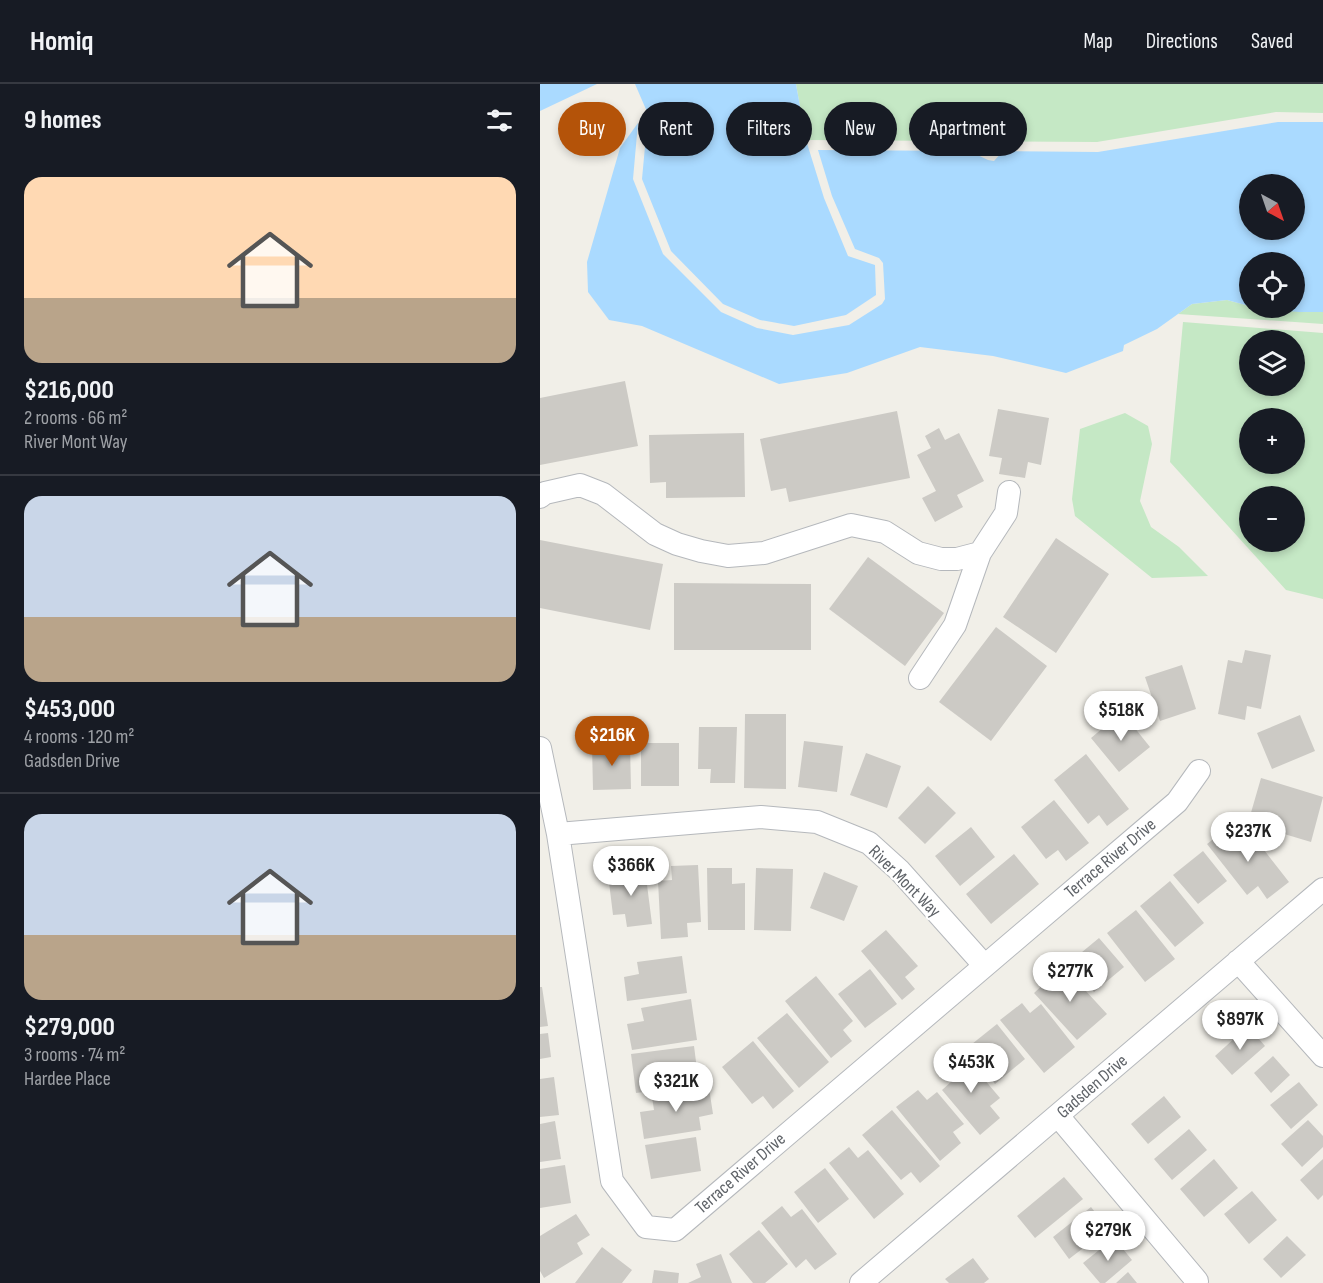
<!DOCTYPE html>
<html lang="en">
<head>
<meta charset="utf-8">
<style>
  :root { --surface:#171b24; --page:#20242c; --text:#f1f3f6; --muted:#9ea1a6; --line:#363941; --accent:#b45309 }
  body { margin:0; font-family:"Sofia Sans Condensed",sans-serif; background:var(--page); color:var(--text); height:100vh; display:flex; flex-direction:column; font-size:22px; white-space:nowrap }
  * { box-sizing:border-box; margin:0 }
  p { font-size:20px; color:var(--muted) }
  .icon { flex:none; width:33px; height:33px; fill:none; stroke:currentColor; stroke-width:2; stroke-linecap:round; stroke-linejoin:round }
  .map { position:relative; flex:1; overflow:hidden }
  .details { display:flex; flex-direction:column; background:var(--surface); width:540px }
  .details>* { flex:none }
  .top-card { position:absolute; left:18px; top:18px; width:570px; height:54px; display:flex; gap:12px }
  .needle { width:39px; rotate:140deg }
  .controls { position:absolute; left:699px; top:90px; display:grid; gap:12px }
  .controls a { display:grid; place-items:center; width:66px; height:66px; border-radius:50%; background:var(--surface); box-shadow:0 3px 9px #0003; font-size:30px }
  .price { position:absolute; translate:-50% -51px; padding:0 14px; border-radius:21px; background:#fff; color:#222; font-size:20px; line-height:39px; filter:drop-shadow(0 2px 3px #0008) }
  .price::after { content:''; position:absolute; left:50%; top:36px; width:18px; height:14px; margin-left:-9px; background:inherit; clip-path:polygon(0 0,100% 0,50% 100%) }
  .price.active { background:var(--accent); color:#fff }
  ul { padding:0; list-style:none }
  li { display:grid; align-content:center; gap:12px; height:318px; padding:0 24px }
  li+li { border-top:2px solid var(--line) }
  li span { display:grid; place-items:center; height:186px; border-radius:18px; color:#555 }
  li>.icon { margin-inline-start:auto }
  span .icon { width:108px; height:108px; fill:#fffc; stroke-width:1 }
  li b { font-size:26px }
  h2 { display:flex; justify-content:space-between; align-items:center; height:72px; padding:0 24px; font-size:26px }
  .pill { padding:0 21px; border-radius:27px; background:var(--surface); box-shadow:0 3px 9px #0003; font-size:21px; line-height:54px }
  .pill.active { background:var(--accent); color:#fff }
  header { display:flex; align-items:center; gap:36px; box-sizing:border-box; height:84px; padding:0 30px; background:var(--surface); border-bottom:2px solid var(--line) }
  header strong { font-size:28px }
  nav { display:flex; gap:33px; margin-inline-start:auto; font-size:21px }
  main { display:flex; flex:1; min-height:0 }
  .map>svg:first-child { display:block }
  .green { fill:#c5e8c5; fill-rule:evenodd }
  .water { fill:#aadaff; fill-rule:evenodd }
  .building { fill:#cccac5 }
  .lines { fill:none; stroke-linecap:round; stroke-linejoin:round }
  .minor-casing { stroke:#b5b8bc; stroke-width:24 }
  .minor { stroke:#fff; stroke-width:22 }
  .labels { text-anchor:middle; stroke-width:4.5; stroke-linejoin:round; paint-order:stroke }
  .street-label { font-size:18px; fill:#5f6368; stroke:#fff }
</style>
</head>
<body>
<header>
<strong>Homiq</strong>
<nav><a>Map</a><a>Directions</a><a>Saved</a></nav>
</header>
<main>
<section class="details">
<h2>9 homes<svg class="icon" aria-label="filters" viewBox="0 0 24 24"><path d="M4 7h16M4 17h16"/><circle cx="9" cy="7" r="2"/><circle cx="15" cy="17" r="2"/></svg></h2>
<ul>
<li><span style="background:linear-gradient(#ffd9b3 65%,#b9a48a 0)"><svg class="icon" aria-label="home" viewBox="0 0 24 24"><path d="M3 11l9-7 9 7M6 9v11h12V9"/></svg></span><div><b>$216,000</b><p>2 rooms · 66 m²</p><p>River Mont Way</p></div></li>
<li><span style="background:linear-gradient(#c9d6e8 65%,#b9a48a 0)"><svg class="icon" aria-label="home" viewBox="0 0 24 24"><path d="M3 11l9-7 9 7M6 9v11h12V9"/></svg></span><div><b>$453,000</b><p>4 rooms · 120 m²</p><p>Gadsden Drive</p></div></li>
<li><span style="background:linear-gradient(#c9d6e8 65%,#b9a48a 0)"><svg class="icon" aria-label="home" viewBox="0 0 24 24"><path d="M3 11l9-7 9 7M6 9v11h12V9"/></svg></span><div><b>$279,000</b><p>3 rooms · 74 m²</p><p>Hardee Place</p></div></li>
</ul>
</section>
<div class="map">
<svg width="783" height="1199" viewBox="0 0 783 1199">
  <rect width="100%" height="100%" fill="#f1efe8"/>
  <!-- green -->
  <path class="green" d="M256 0H783V29L736 28 557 58 266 56Z
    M687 216 709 222 710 224 783 228V240L638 230 652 220Z
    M643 238 783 249V515L746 506 630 378ZM754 256V302H710V256ZM710 334H754V380H710ZM710 412H754V458H710Z
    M585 329 608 342 612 360 600 417 611 443 639 463 668 492 612 494 535 432 532 415 540 345Z"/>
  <!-- water -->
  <path class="water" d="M0 0H57L0 27Z
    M95 0H256L266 56 284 114 308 172 335 181 336 211 306 231 254 242 220 236 183 220 131 167 102 95 108 30Z
    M738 38H783V228H759L716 224H754V178H710L709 222 687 216 652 220 617 245 584 261 583 267 526 289 453 272 380 263 307 289 239 300 102 242 69 236 48 208 47 178 80 64 98 39 93 95 123 170 181 228 217 244 253 251 309 241 342 220 345 215 343 179 339 174 315 165 292 112 278 66 429 67 448 76 454 77 463 67 558 68ZM710 100H754V146H710Z"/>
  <!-- building -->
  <path class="building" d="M85 297 98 362 0 381V314Z
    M458 325 509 334 501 381 488 378 485 394 459 390 462 374 449 372Z
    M357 327 370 394 249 418 246 404 231 407 220 355Z
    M399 344 405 356 419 349 444 397 417 411 423 423 395 438 382 414 396 407 377 371 391 364 385 352Z
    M204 349 205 413 126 414V398L110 399 109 351Z
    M516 454 569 490 516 569 463 533Z
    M0 456 123 480 110 546 0 524Z
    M328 473 404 529 365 582 289 525Z
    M134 499 271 500V566H134Z
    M456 543 507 582 451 657 399 618Z
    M705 566 731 571 721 625 707 622 705 636 678 630 688 576 702 579Z
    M642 581 656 625 620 637 605 593Z
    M582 628 610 663 579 688 551 654Z
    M205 630H246V705L204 704Z
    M760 631 775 667 732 685 717 649Z
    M159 643H197L195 699H170L171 685H158Z
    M264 657 303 662 297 708 258 703Z
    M101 659H139V702H101Z
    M90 660 91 705 53 706 52 661Z
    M326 669 361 682 347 724 310 711Z
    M546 670 589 725 567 742 559 731 548 740 514 696Z
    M721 694 783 713 771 758 708 739Z
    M388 702 416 729 385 760 358 734Z
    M514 716 549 759 526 777 518 766 506 775 481 743Z
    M431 743 455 773 420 802 395 772Z
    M689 743 699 756 710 748 749 798 727 815 718 802 707 811 667 760Z
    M663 767 687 797 658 820 633 791Z
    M474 770 499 800 451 840 426 810Z
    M158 781 161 838 147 839 148 853 121 855 118 797 132 796 131 782Z
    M167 784H192V800L205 799V846H168Z
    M216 784 253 785 251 847 214 846Z
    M105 785 112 840 87 843 85 830 73 831 68 790Z
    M284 788 318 802 304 837 270 824Z
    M630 797 664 839 635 863 600 822Z
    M596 826 635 875 605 898 567 849Z
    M346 846 378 882 365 893 375 905 362 916 321 867Z
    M559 854 584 883 554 908 530 878Z
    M142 872 147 909 87 917 84 893 99 890 97 878Z
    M523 882 567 930 537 956 494 909Z
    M330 885 357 920 325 944 298 910Z
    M276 892 313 937 303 946 312 957 291 974 245 917Z
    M0 903H2L8 942 0 943Z
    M151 915 157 956 92 966 87 940 104 937 101 924Z
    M482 919 490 929 501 920 535 963 504 989 460 936Z
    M247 929 289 978 259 1004 217 954Z
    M457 940 485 975 455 1000 427 964Z
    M708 942 725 962 692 991 675 972Z
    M8 949 11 973 0 975V950Z
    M213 957 254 1007 233 1025 223 1012 212 1020 182 983Z
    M154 962 159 1001 96 1009 91 970Z
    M422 969 460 1014 450 1022 460 1034 440 1051 402 1006 412 997 401 986Z
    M733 972 750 991 731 1009 714 989Z
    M14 993 19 1031 0 1033V995Z
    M759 998 778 1021 751 1045 730 1021Z
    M169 1004 173 1030 159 1033 161 1046 104 1055 100 1028 114 1026 112 1013Z
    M378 1006 387 1016 397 1008 424 1040 413 1048 421 1059 400 1077 356 1023Z
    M624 1012 641 1033 608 1060 591 1040Z
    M352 1026 400 1082 380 1099 371 1088 361 1096 322 1051Z
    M768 1036 783 1052V1063L762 1083 741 1060Z
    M15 1037 21 1075 0 1078V1040Z
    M649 1045 667 1066 632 1096 614 1075Z
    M156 1053 161 1087 111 1095 105 1061Z
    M309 1063 318 1074 328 1066 364 1110 334 1135 289 1079Z
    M674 1075 698 1104 664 1133 640 1105Z
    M783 1075V1111L778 1116 760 1096Z
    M25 1081 31 1119 0 1124V1085Z
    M285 1084 309 1115 278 1139 254 1108Z
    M524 1093 543 1115 495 1154 477 1132Z
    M712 1107 737 1136 709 1160 684 1130Z
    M242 1122 251 1133 262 1125 297 1170 275 1186 266 1175 256 1184 221 1139Z
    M551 1123 568 1145 529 1175 513 1153Z
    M36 1130 50 1151 37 1159 43 1170 4 1194 0 1187V1152Z
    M219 1146 248 1180 225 1199H213L189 1170Z
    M747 1152 766 1171 741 1194 723 1175Z
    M574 1154 592 1176 565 1199H560L543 1179Z
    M62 1163 92 1186 82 1199H35Z
    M181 1170 192 1199H148L161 1193 156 1180Z
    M433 1174 449 1195 444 1199H409L405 1195Z
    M114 1186 139 1189 138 1199H112Z
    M588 1188 597 1199H576Z"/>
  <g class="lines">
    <defs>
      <path id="minor" d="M0 413 5 409 40 401 63 410 115 450 137 460 161 467 188 472 224 469 311 441 345 448 378 469 401 475H417L440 469
        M380 594 415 541 440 469 466 429 469 408
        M0 664 18 750 72 1097 106 1143 135 1146 637 718 659 687
        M18 750 221 733 277 738 329 759 360 787 444 881
        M698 877 783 972
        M518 1032 657 1197
        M321 1199 783 805"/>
    </defs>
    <!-- minor casing -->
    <use href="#minor" class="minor-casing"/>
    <!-- minor -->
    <use href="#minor" class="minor"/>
  </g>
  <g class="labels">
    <!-- street labels -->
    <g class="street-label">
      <text transform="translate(570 774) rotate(-40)" y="6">Terrace River Drive</text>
      <text transform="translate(365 797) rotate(45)" y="6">River Mont Way</text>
      <text transform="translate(552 1002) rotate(-41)" y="6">Gadsden Drive</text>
      <text transform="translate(200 1089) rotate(-41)" y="6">Terrace River Drive</text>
    </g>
  </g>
</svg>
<div class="controls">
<a><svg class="needle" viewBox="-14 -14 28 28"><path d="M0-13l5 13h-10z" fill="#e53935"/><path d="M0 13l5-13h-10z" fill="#9ea1a6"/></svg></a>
<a><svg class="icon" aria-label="locate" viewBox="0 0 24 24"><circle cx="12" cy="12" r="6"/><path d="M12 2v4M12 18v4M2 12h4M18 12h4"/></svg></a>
<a><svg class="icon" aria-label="layers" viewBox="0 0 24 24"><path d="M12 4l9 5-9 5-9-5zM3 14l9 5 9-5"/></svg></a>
<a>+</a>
<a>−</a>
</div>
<b class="price" style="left:581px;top:658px">$518K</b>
<b class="price active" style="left:72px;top:683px">$216K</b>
<b class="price" style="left:708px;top:779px">$237K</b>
<b class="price" style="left:91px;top:813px">$366K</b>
<b class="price" style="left:530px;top:919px">$277K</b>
<b class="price" style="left:700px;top:967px">$897K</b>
<b class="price" style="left:431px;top:1010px">$453K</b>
<b class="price" style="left:136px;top:1029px">$321K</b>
<b class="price" style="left:568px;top:1178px">$279K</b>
<div class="top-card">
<a class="pill active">Buy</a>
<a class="pill">Rent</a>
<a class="pill">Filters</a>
<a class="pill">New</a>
<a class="pill">Apartment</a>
</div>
</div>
</main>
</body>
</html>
